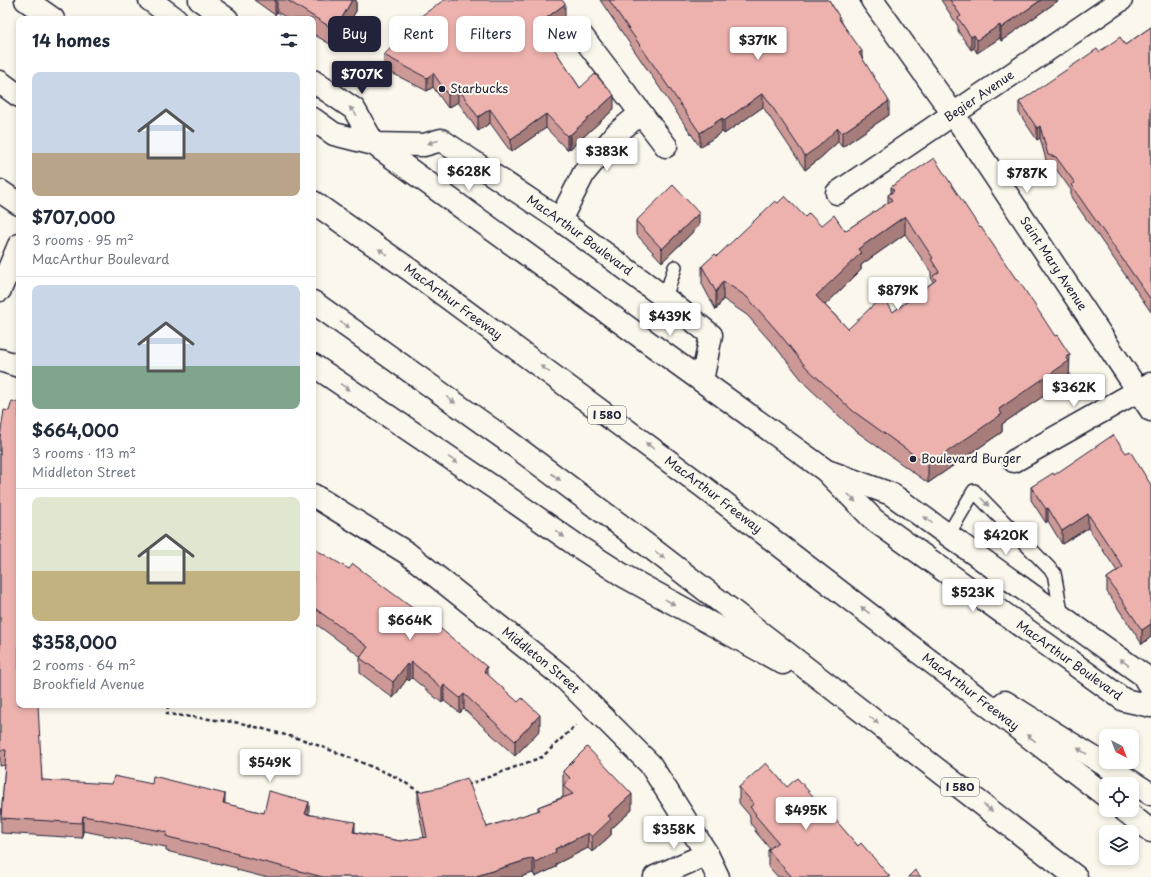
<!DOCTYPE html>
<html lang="en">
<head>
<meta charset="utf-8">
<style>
  :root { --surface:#fff; --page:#f6f6f7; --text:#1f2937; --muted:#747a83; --line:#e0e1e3; --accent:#22223b }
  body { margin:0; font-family:"Playpen Sans",sans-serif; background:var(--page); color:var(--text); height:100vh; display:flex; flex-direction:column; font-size:15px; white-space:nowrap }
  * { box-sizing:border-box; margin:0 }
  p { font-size:13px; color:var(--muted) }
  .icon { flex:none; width:22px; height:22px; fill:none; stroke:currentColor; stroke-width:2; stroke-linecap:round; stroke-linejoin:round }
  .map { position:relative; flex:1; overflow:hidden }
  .drawer { position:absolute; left:16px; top:16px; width:300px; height:692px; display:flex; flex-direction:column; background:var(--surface); border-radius:8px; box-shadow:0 2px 6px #0003 }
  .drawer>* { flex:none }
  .hud { position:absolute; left:328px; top:16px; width:380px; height:36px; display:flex; gap:8px }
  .needle { width:26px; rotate:138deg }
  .buttons { position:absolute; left:1099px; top:729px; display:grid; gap:8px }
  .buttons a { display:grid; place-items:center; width:40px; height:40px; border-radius:8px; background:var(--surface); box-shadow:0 2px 6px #0003; font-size:20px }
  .price { position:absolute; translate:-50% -34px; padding:0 9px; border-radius:4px; background:#fff; color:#222; font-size:13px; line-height:26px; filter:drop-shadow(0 1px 2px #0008) }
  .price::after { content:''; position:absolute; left:50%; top:24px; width:12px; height:9px; margin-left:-6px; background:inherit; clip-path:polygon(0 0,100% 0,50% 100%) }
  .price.active { background:var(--accent); color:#fff }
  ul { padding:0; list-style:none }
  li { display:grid; align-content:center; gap:8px; height:212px; padding:0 16px }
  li+li { border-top:1px solid var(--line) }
  li span { display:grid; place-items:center; height:124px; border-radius:8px; color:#555 }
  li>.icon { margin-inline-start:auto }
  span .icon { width:72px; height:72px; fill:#fffc; stroke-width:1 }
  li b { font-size:17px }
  h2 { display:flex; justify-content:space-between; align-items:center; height:48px; padding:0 16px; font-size:17px }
  .pill { padding:0 14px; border-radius:8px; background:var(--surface); box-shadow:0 2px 6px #0003; font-size:14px; line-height:36px }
  .pill.active { background:var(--accent); color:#fff }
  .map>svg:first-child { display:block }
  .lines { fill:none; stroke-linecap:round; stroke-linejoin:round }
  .service-casing { stroke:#22223b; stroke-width:16 }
  .minor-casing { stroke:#22223b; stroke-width:25 }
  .tertiary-casing { stroke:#22223b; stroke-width:25 }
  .secondary-casing { stroke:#22223b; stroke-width:25 }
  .motorway-casing { stroke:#22223b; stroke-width:25 }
  .path { stroke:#22223b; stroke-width:2.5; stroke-dasharray:4 3; stroke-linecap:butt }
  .service { stroke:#fbf7ec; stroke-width:13 }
  .minor { stroke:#fbf7ec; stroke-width:22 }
  .tertiary { stroke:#fbf7ec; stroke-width:22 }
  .secondary { stroke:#fbf7ec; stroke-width:22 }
  .motorway { stroke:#fbf7ec; stroke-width:22 }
  .wall { fill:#cc9996; stroke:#22223b; fill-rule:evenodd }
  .shaded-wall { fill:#a67d7a; stroke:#22223b }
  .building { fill:#edb2ae; stroke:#22223b; fill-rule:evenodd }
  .oneway { fill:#99979c }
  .poi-dot { fill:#22223b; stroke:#fbf7ec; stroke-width:1.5 }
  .labels { text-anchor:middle; stroke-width:4; stroke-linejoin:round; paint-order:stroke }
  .shield { fill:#fbf7ec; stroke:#636270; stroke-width:1 }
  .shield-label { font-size:11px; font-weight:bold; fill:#22223b }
  .poi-label { font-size:12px; fill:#22223b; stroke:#fbf7ec; text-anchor:start }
  .street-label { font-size:12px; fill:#22223b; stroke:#fbf7ec }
</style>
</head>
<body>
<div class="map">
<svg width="1151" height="877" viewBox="0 0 1151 877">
  <rect width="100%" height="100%" fill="#fbf7ec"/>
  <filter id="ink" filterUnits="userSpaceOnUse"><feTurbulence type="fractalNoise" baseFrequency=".025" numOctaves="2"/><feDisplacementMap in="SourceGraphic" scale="8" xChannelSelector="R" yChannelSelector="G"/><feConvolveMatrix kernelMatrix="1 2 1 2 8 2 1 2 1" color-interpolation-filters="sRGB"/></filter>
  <g filter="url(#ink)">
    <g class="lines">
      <defs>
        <path id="service" d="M665 298 675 267
          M948 535 974 491 1054 573 1062 617"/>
        <g id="minor">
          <path id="s1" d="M872 0 954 115 1151 410"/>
          <path d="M579 32 666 146"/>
          <path id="s2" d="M837 193 1121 0"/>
          <path d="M560 220 584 173 617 133 641 113"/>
          <path d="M0 290 19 245"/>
          <path d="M0 360 19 366"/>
          <path d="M1014 461 1150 384"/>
          <path id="s3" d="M313 495 407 553 564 678 650 764 707 854 718 877"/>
          <path d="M655 877 707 854"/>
        </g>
        <path id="tertiary" d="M0 191 19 204"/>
        <g id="secondary">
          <path d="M150 0 176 19"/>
          <path d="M200 0 227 19"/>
          <path id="s4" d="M313 81 354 109 374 144 825 470 874 520 1124 700 1151 706"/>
          <path id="s5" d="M313 119 334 134 374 144 424 145 441 140 560 220 665 298 711 335 702 381"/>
          <path d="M830 472 891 494 1143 675 1151 689"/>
        </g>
        <g id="motorway">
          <path d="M26 0 53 19"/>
          <path d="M0 82 19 96"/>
          <path id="s6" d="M313 202 410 270 701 485 1106 796"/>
          <path d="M5 276 19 269"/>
          <path d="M313 302 508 441 655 551 1076 877"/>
          <path d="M313 365 496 489 579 547 624 576 783 663"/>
          <path d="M1005 702 1151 794"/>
          <path d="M1124 810 1151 831"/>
        </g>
      </defs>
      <!-- service casing -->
      <use href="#service" class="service-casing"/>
      <!-- minor casing -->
      <use href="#minor" class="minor-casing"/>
      <!-- tertiary casing -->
      <use href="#tertiary" class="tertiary-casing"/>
      <!-- secondary casing -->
      <use href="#secondary" class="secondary-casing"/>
      <!-- motorway casing -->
      <use href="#motorway" class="motorway-casing"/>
      <!-- path -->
      <path class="path" d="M168 705 167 714 241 723 304 740 351 758 398 778 421 793
        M467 785 542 757 576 725"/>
      <!-- service -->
      <use href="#service" class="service"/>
      <!-- minor -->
      <use href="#minor" class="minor"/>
      <!-- tertiary -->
      <use href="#tertiary" class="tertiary"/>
      <!-- secondary -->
      <use href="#secondary" class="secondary"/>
      <!-- motorway -->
      <use href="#motorway" class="motorway"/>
    </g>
    <!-- wall -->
    <path class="wall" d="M254 0H356V11L335 47 313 34V19H289L277 12 275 15Z
      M600 0H829L862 57 889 115 842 147 838 142 818 160 805 170 763 107 724 134 722 132 700 147Z
      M941 0H1059L1001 41 1000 38 977 53 974 48 971 50 958 31V26Z
      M565 18 544 34 580 88 614 109 570 149 569 148 567 150 546 128 511 152 490 123 478 131 458 102 448 108 433 87 427 91 384 69V55Z
      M1151 27V312L1071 197V190L1056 169 1048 167 1040 138 1037 140 1019 113V102L1099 52 1125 45Z
      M891 187 1070 373 1069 379 1002 424V432L928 483 853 429 806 385 778 350 747 315 723 299 716 310 702 284V266L717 256 778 203 805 217 821 226 845 231 888 203V195L891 193ZM905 234 931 272V277L933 282 893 312 848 329 825 305 861 270V265Z
      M636 221 699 226 662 262 636 234Z
      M9 411 42 780 225 804 264 813 309 814 355 832 400 841 424 838 418 807V792L487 827 538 811V807L563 797V771L632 810 611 829V835L592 852 588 848 556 864V867L535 877 533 873 520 877H264L237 870V868L166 851V847L83 831 82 838 1 833V818L5 765 0 766V437Z
      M1126 453 1151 485V637L1142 644 1107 592V578L1117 571 1088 528 1062 544 1048 521 1046 523 1031 500V487L1054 475Z
      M313 548 487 674 540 730 515 756 464 709 460 713 444 701 442 703 412 678 409 681 407 679 393 698 360 673V658L361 657 313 622Z
      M739 787H787L819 803 858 846 890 877H778L768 866V850L770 849 755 831V829L750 823V816L739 803Z"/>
    <!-- shaded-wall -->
    <path class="shaded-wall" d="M275 0H277V12L275 15Z
      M352 0H356V11L335 47V30Z
      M1041 0H1059L1001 41V28Z
      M565 4V18L542 36 539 26 541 22Z
      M1000 25V38L977 53V40Z
      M974 35V48L971 50V37Z
      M862 51V65L859 53Z
      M433 73V87L427 91V78Z
      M458 88V102L448 108V95Z
      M763 93V107L724 134V121Z
      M614 95V109L570 149V135Z
      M889 101V115L842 147V133Z
      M490 109V123L478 131V117Z
      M546 114V128L511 152V139Z
      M722 118V132L700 147V133Z
      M1040 126V138L1037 140V128Z
      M838 128V142L818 160 805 170V156Z
      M569 134V148L567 150V136Z
      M699 213V226L662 262V249Z
      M905 216V234L861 265V270L816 314V296L858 249Z
      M723 281V299L716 310V292Z
      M1070 355 1069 379 1002 424V432L928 483V465L999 409Z
      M1048 508V521L1046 523V509Z
      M1088 514V528L1062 544V531Z
      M1151 624V637L1142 644V630Z
      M412 662V678L409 681V666Z
      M407 664V679L393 698V682Z
      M487 667V682L484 671Z
      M444 685V701L442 703V688Z
      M464 694V709L460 713V698Z
      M540 715V730L515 756V741Z
      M225 794V809L223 803Z
      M632 794V810L611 829V835L592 852V837L608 816Z
      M309 802V817L305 814Z
      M83 816V831L82 838V823Z
      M355 822V837L353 832Z
      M588 833V848L556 864V867L535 877V862L555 849Z
      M533 858V873L520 877H473Z"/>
    <!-- building -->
    <path class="building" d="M287 0H352L335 30Z
      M444 0H562L565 4 541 22 542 24 539 26 580 88 595 74 614 95 570 135 569 134 567 136 546 114 511 139 490 109 478 117 458 88 448 95 433 73 427 78 384 55 421 16Z
      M609 0H829L840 18 839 19 862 51 859 53 889 101 842 133 838 128 818 147 805 156 763 93 724 121 722 118 700 133Z
      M950 0H1041L1001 28 1000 25 977 40 974 35 971 37 958 18 961 16Z
      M1151 27V300L1071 185 1075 183 1056 157 1048 155 1040 126 1037 128 1019 102 1097 49 1099 52 1120 37 1125 45Z
      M934 158 980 228 981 227 1016 279 1017 278 1055 336 1057 335 1070 355 1066 357 1069 361 999 409 1002 414 928 465 853 411 806 367 778 332 747 297 723 281 716 292 702 266 715 254 717 256 775 201 778 203 785 196 805 217 809 213 821 226 834 215 845 231 892 200 888 195 894 191 891 187ZM905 216 933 258 931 259 939 272 933 276 936 280 893 312 883 296 848 329 816 296 861 253 858 249Z
      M673 185 699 213 662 249 636 221Z
      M12 401 19 403V705H38L42 780 112 784 114 776 152 784 153 776 225 794 223 803 264 813 269 791 309 802 305 814 355 822 353 832 400 841 427 837 418 792 446 786 467 778 487 827 540 810 538 807 573 794 563 786 570 778 563 771 587 747 632 794 608 816 611 819 592 837 588 833 555 849 556 852 535 862 533 858 473 877H323L237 855 238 853 172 838 166 836 167 832 83 816 82 823 1 818 6 750H0V437L4 410 9 411Z
      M1113 435 1126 453 1130 451 1151 485V624L1142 630 1107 578 1123 567 1088 514 1062 531 1048 508 1046 509 1031 487 1053 473 1054 475Z
      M313 548 349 569 353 564 441 629 487 667 484 671 518 702 522 698 540 715 515 741 464 694 460 698 444 685 442 688 412 662 409 666 407 664 393 682 360 658 368 647 313 607Z
      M766 763 787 787 797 778 819 803 820 802 858 846 861 843 890 877H792L768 850 778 842 755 815 756 814 750 807 754 804 739 787Z
      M915 870 921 877H908Z"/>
    <!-- one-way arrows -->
    <defs><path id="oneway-solid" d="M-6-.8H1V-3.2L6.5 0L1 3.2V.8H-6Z"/></defs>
    <g class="oneway">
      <use href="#oneway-solid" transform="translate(353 111) rotate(-131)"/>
      <use href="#oneway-solid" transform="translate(433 142) rotate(163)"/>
      <use href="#oneway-solid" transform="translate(383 252) rotate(-145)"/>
      <use href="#oneway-solid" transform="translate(345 325) rotate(35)"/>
      <use href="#oneway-solid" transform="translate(545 369) rotate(-144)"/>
      <use href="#oneway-solid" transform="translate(345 387) rotate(34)"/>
      <use href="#oneway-solid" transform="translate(451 400) rotate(36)"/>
      <use href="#oneway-solid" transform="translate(650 446) rotate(-143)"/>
      <use href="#oneway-solid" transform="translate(453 460) rotate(34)"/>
      <use href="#oneway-solid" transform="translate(556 477) rotate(37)"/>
      <use href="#oneway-solid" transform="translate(852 498) rotate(46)"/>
      <use href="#oneway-solid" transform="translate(985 502) rotate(46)"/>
      <use href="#oneway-solid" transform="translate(928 520) rotate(-144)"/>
      <use href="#oneway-solid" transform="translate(560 534) rotate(35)"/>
      <use href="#oneway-solid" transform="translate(660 555) rotate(38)"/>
      <use href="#oneway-solid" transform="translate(670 602) rotate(29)"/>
      <use href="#oneway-solid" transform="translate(865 610) rotate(-143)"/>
      <use href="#oneway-solid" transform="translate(1124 662) rotate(-144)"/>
      <use href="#oneway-solid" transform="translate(874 720) rotate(38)"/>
      <use href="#oneway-solid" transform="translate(1031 738) rotate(-142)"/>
      <use href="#oneway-solid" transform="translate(1082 751) rotate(-148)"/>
      <use href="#oneway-solid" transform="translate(988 808) rotate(38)"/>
    </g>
  </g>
  <!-- markers -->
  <g class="poi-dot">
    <circle cx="442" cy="89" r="4"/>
    <circle cx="913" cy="459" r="4"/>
  </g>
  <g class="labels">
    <!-- shield labels -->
    <g class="shield">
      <rect x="588" y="406" width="38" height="18" rx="3"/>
      <rect x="941" y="778" width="38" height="18" rx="3"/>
    </g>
    <g class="shield-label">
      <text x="607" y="419">I 580</text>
      <text x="960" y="791">I 580</text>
    </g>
    <!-- poi labels -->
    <g class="poi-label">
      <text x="450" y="93">Starbucks</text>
      <text x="921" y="463">Boulevard Burger</text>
    </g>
    <!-- street labels -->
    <g class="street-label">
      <text dy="4" stroke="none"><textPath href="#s2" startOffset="172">Begier Avenue</textPath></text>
      <text dy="4" stroke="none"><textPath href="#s5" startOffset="303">MacArthur Boulevard</textPath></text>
      <text dy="4" stroke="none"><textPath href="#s1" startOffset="320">Saint Mary Avenue</textPath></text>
      <text dy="4" stroke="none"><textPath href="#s6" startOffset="172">MacArthur Freeway</textPath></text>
      <text dy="4" stroke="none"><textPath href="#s6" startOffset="496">MacArthur Freeway</textPath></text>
      <text dy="4" stroke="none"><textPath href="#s3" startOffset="282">Middleton Street</textPath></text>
      <text dy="4" stroke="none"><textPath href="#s4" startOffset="957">MacArthur Boulevard</textPath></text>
      <text dy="4" stroke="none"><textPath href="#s6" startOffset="820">MacArthur Freeway</textPath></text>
    </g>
  </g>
</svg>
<div class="buttons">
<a><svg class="needle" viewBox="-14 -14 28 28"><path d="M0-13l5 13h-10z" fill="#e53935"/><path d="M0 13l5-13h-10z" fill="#747a83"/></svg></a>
<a><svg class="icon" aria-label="locate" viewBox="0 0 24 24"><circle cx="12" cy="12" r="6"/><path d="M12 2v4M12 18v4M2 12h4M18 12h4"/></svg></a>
<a><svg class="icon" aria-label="layers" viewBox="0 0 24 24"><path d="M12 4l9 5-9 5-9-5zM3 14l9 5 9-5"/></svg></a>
</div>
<b class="price" style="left:758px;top:61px">$371K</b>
<b class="price active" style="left:362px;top:95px">$707K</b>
<b class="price" style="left:607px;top:172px">$383K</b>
<b class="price" style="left:469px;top:192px">$628K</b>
<b class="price" style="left:1027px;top:194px">$787K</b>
<b class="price" style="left:898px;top:311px">$879K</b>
<b class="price" style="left:670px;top:337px">$439K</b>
<b class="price" style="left:1074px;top:408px">$362K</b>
<b class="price" style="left:1006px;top:556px">$420K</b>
<b class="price" style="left:973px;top:613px">$523K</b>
<b class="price" style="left:410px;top:641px">$664K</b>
<b class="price" style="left:270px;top:783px">$549K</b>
<b class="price" style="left:806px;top:831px">$495K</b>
<b class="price" style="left:674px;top:850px">$358K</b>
<div class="hud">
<a class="pill active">Buy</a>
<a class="pill">Rent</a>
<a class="pill">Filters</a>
<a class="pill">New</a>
</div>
<section class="drawer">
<h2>14 homes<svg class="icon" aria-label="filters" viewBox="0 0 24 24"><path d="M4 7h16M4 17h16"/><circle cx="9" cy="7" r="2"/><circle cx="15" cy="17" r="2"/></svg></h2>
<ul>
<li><span style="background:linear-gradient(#c9d6e8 65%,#b9a48a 0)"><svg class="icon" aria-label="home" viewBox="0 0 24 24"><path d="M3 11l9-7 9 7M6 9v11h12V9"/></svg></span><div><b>$707,000</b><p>3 rooms · 95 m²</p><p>MacArthur Boulevard</p></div></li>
<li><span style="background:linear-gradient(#c9d6e8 65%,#7fa58c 0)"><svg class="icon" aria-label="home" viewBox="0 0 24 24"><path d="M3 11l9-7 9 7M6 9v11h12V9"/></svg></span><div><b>$664,000</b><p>3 rooms · 113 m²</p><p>Middleton Street</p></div></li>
<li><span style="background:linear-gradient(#dfe7d0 60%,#c2b280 0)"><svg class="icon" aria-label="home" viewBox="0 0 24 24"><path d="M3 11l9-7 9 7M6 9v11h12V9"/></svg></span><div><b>$358,000</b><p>2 rooms · 64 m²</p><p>Brookfield Avenue</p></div></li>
</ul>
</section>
</div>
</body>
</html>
